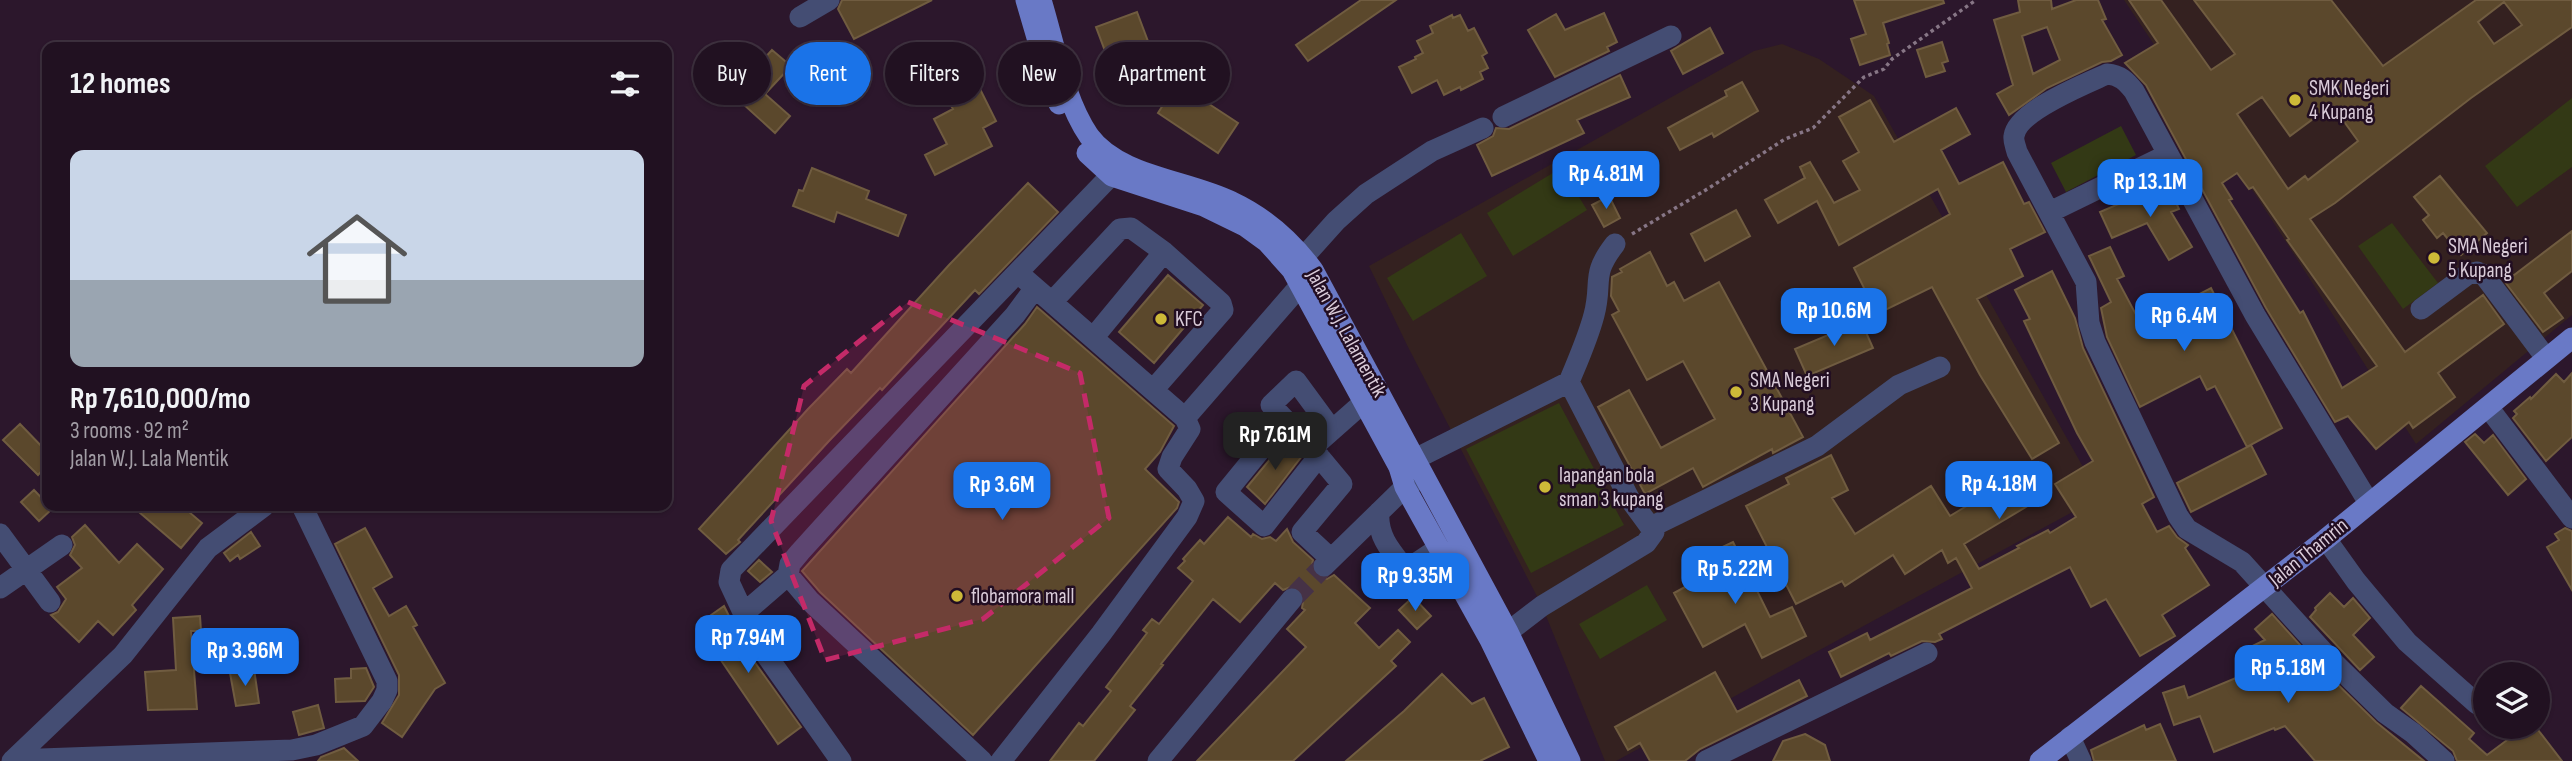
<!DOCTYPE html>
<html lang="en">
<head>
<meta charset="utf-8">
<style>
  :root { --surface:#211121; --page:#291a2a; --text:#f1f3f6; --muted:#a29da5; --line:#3e313f; --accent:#1a73e8 }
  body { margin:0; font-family:"Sofia Sans Condensed",sans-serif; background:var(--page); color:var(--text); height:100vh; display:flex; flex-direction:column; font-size:26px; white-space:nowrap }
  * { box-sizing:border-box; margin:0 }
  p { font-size:23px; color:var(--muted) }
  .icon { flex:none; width:38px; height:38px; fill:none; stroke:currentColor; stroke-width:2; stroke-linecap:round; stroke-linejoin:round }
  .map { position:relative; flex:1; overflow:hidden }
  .sheet { position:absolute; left:42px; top:42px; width:630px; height:469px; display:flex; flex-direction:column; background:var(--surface); border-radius:14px; box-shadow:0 2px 5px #0004,0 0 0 2px var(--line) }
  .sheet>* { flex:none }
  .guide { position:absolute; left:693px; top:42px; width:665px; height:63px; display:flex; gap:14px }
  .buttons { position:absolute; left:2473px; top:662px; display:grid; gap:14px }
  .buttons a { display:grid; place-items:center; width:77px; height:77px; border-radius:50%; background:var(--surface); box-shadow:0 2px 5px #0004,0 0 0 2px var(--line); font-size:35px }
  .price { position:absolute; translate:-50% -60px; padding:0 16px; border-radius:14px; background:var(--accent); color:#fff; font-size:23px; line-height:46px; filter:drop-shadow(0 2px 4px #0008) }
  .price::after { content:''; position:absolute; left:50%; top:42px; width:21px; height:16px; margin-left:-10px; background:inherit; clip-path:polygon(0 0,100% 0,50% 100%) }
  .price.on { background:#222; color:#fff }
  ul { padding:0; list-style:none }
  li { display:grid; align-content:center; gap:14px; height:371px; padding:0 28px }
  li+li { border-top:2px solid var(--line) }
  li span { display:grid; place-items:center; height:217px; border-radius:14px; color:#555 }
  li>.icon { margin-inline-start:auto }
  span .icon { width:126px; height:126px; fill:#fffc; stroke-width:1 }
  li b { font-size:30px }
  h2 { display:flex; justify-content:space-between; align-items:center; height:84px; padding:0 28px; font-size:30px }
  .pill { padding:0 24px; border-radius:32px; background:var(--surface); box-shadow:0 2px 5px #0004,0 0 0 2px var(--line); font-size:24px; line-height:63px }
  .pill.on { background:var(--accent); color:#fff }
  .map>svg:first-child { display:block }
  .education { fill:#342120 }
  .green { fill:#333915 }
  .building { fill:#5b482c; stroke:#705c40; stroke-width:2; fill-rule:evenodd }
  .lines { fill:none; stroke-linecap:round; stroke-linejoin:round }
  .minor-tunnel { stroke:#463246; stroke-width:21; stroke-dasharray:21 10; stroke-linecap:butt }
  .path { stroke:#877686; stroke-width:3.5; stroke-dasharray:3.5 3.5; stroke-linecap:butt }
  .minor { stroke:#444d73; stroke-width:21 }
  .major { stroke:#6979c6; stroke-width:21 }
  .marked { fill:#c42a68; fill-opacity:0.2; stroke:#c42a68; stroke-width:5; stroke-dasharray:14 9; stroke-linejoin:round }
  .poi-dot { fill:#cdb938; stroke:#220e22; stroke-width:2.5 }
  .labels { text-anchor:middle; stroke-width:5; stroke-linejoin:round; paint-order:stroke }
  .poi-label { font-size:21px; fill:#daccd9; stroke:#220e22; text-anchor:start }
  .street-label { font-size:21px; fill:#daccd9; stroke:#220e22 }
</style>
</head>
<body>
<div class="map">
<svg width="2572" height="761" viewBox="0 0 2572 761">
  <rect width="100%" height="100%" fill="#2c172c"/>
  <!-- education -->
  <path class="education" d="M2124 0H2572V315L2416 444 2259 200Z
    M1782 44 1819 59 1874 96 2100 497 1616 761H1605L1542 606 1407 345 1369 266 1754 51Z"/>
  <!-- green -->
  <path class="green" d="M2572 98V167L2517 207 2485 166Z
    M2121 126 2136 155 2066 192 2051 163Z
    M1561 168 1587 210 1513 256 1487 213Z
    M2392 223 2438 283 2403 309 2358 246Z
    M1461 233 1487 276 1413 321 1387 278Z
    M1559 403 1624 525 1531 573 1466 449Z
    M1647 585 1667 620 1600 659 1579 624Z"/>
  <!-- building -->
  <path class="building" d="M842 0H932L854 39 838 9Z
    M1361 0H1396L1308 61 1296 45Z
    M1854 0H1943L1944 3 1883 23 1889 43 1887 44 1890 55 1860 65 1851 39 1866 34Z
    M2018 0H2051L2052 9 2076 0H2098L2106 19 2102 20 2122 55 2111 61 2102 62 2047 88 2009 115 1997 94 2013 85 1994 20 2020 12ZM2047 27 2060 60 2033 74 2022 36Z
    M2129 0H2161L2211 70 2235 54 2194 0H2331L2383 66 2476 0H2572V27L2471 98 2335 203 2310 219 2405 352 2483 295 2504 324 2438 373 2455 397 2413 428 2409 422 2376 449 2348 416 2335 422 2266 308 2146 85 2125 63 2158 43ZM2504 2 2522 25 2494 44 2478 22ZM2262 97 2290 136 2332 105 2358 141 2308 180 2305 176 2288 189 2237 114ZM2237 173 2249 189 2253 187 2289 239 2287 240 2377 366 2342 388 2303 311 2300 313 2229 200 2232 199 2222 183Z
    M1137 12 1149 44 1108 59 1096 27Z
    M1604 13 1617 42 1607 47 1609 51 1555 77 1528 30 1556 14 1565 30Z
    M1452 15 1453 18 1460 15 1468 31 1474 28 1487 53 1482 56 1488 68 1480 72 1483 79 1461 90 1460 87 1444 95 1437 80 1412 93 1399 67 1416 59 1415 57 1423 53 1417 41 1433 33 1430 26Z
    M1710 28 1723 53 1683 74 1671 51Z
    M1942 42 1948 61 1942 63 1945 71 1926 77 1917 50Z
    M772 50 791 66 765 94 790 116 775 133 732 94Z
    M1620 75 1630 97 1577 120 1584 133 1492 176 1477 145 1493 136 1496 128 1509 129Z
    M1742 82 1758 111 1714 137 1712 133 1680 150 1668 128 1727 96 1725 91Z
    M1177 83 1238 123 1218 153 1158 113Z
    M978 85 996 121 983 128 992 146 935 175 925 155 947 144 934 119 953 109 948 101Z
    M1870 100 1894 142 1956 108 1970 134 1941 150 1959 184 2003 162 2024 204 2029 202 2045 232 2010 249 2023 276 1977 299 2059 443 2032 459 1980 375 1932 287 1877 314 1854 268 1950 214 1938 189 1839 245 1817 201 1778 223 1765 200 1805 178 1800 167 1810 162 1834 203 1860 190 1843 161 1859 152 1839 117Z
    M812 168 869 191 866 199 906 215 898 236 837 212 834 222 793 206 799 190 803 191Z
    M2440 176 2487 233 2461 255 2443 233 2437 238 2423 220 2429 215 2414 197Z
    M1028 183 1058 212 979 294 975 290 882 390 880 388 829 441 738 540 740 542 726 554 699 529 808 409 847 369 851 373 949 265Z
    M2167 183 2179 209 2171 212 2192 247 2169 260 2147 223 2112 238 2100 212Z
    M1609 196 1620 218 1604 227 1592 205Z
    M1736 210 1750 236 1705 261 1691 234Z
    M2572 231V271L2544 293 2563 318 2543 332 2505 282Z
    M2110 247 2124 276 2117 279 2141 324 2211 288 2282 428 2247 447 2215 386 2207 390 2200 376 2140 407 2107 337 2101 308 2111 302 2089 256Z
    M1650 252 1667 286 1674 282 1684 301 1719 282 1803 437 1773 453 1772 449 1703 487 1693 468 1645 494 1598 407 1629 390 1661 448 1715 419 1683 361 1647 380 1612 315 1619 311 1611 296 1612 277 1622 272 1620 269Z
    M2052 271 2075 318 2083 348 2154 497 2142 504 2157 532 2169 526 2177 537 2188 545 2185 548 2209 585 2162 615 2175 636 2140 656 2106 599 2091 607 2070 567 1939 634 1942 639 1935 642 1922 641 1891 656 1889 653 1841 677 1829 652 1867 633 1870 640 1972 588 1956 558 1948 563 1942 550 1905 574 1893 555 1845 586 1842 581 1796 604 1746 506 1789 484 1786 478 1831 455 1848 490 1832 498 1855 534 1931 486 1950 516 2035 465 2051 492 1964 544 1979 569 2019 548 2017 546 2048 530 2050 533 2076 517 2055 484 2093 461 2077 433 2024 321 2030 319 2015 290Z
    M1168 275 1203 305 1154 363 1119 332Z
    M1037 307 1174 426 1160 452 1145 469 1179 502 1177 508 973 735 820 592 802 571 1025 324Z
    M1861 321 1873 348 1807 376 1795 349Z
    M2572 373V437L2546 461 2513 418 2517 414 2514 411 2530 397 2531 399 2556 374 2564 382Z
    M20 424 47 452V465L38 475 3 440Z
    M2475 434 2484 443 2493 435 2526 479 2508 495 2465 442Z
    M1286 440 1302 456 1265 504 1247 487Z
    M2251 445 2266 474 2191 512 2177 483Z
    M34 490 52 509 39 521 21 502Z
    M132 506H182L202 523 181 548Z
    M1228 517 1251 537 1253 534 1262 539 1270 537 1276 541 1287 529 1293 542 1313 560 1311 569 1315 576 1327 579 1334 575 1370 608 1355 623 1379 648 1398 630 1410 642 1391 661 1396 666 1293 761H1197L1306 647 1287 629 1305 610 1302 608 1304 595 1300 589 1293 586 1283 590 1275 583 1240 622 1213 599 1161 664 1163 665 1130 706 1135 710 1094 761H1050L1079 723 1083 726 1111 691 1106 687 1147 633 1143 630 1152 619 1159 624 1193 581 1178 568 1185 561 1183 559 1200 540 1204 544Z
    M85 525 119 563 137 544 163 569 132 605 136 610 113 635 98 621 79 642 51 615 58 612 66 599 57 587 82 568 70 555 75 545 72 537Z
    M365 528 392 577 373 588 389 616 406 606 417 625 413 627 445 683 435 689 402 737 382 723 399 695V675L335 544Z
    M2565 528 2572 531V590L2547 547 2559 540 2555 534Z
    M251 532 260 546 240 559 238 555 230 561 224 553Z
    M1733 542 1770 617 1792 607 1806 636 1762 658 1745 624 1703 647 1674 593 1711 573 1703 556Z
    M759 560 772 572 760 582 748 571Z
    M2330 593 2344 607 2353 598 2370 618 2353 635 2374 657 2360 670 2310 617 2316 610 2315 608Z
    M1413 597 1431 616 1417 629 1399 610Z
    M724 606 746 650 801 727 778 744 697 625Z
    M2272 614 2319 666 2376 722 2424 761H2315L2285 726 2275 730 2274 728 2214 752 2200 716 2174 725 2163 693 2184 686 2188 698 2248 673 2238 653 2265 640 2255 629Z
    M200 616 201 631H191L197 709 148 710 145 672 176 670 173 618Z
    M366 668 374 687 365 701 336 702 335 679 351 678V669Z
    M254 669 259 703 236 706 230 673Z
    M1715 672 1737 712 1799 680 1807 696 1700 749 1685 761H1650L1640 743 1628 750 1615 727Z
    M1442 674 1472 704 1484 698 1509 747 1480 761H1346L1404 711Z
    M2421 686 2474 733 2469 739 2487 755 2526 726H2535L2562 761H2457L2453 751 2401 708Z
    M318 705 324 728 299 735 293 712Z
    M2160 724 2176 761H2094L2091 750 2144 725 2146 730Z
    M1805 734 1825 745 1830 761H1773L1783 741Z
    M344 748 358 761H318L321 757Z"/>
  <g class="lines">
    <!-- minor-tunnel -->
    <path class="minor-tunnel" d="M1292 599 1324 566"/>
    <!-- path -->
    <path class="path" d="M1632 234 1709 188 1785 139 1813 128 1864 77 1884 69 1892 59 1976 0"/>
    <!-- minor -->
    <path class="minor" d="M800 17 829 0
      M1503 117 1671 36
      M2050 212 2167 155
      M1615 244C1590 276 1603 281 1594 315 1588 338 1578 360 1569 382L1629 498 1654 532
      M1292 270 1336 221 1366 194 1432 151 1483 128
      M1052 302 1120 229 1131 228 1164 252 1221 303 1223 310 1153 390
      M2421 309 2468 274 2477 272 2484 275 2546 358
      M1093 338 1164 252
      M2488 407 2572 518
      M1185 418 1312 272
      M1284 421 1226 492 1264 526 1319 456
      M1312 448 1271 405 1296 381 1332 430
      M1399 467 1569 382
      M2369 503 2255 315 2134 91C2126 81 2120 75 2107 74 2085 84 2017 111 2014 136 2013 141 2016 147 2017 152L2086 282 2089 323 2095 342 2178 516 2187 529 2242 562 2328 657 2385 713 2413 733 2444 761
      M1379 512C1377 534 1389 549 1402 565L1418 562 1439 548
      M0 534 50 602
      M2326 539 2356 581 2407 642 2477 704
      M1331 559 1302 532 1342 484 1312 448 1364 402
      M1324 566 1405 487 1420 478
      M0 588 62 545
      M743 614 788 575
      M1492 640 1508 632 1542 606 1646 543 1654 532 1655 525 1817 446 1899 385 1940 367
      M2070 737 2081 761
      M13 760 292 750 316 745 363 726 382 701 387 690V681L302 506
      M12 761 123 655 208 548 264 506
      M841 761 757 642 729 582 731 570 1122 164
      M982 761 810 601 788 575 790 564 800 552 1015 315 1035 288
      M1001 761 1101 634 1187 517 1194 501 1187 489 1168 469 1172 457 1190 429 1185 418 1025 279
      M1158 761 1292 599
      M1706 761 1927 653"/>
    <!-- major -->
    <path class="major" d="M1026 0 1048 75 1059 104
      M1041 0C1054 42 1064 100 1089 136 1119 177 1188 180 1232 202 1264 217 1292 242 1313 270L1508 632 1570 761
      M1087 153 1112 176 1204 206 1245 226 1267 242 1292 270 1399 467 1405 487 1490 640 1549 761
      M2040 761 2326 539 2572 338"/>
  </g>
  <!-- marked area -->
  <path class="marked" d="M908 302 1080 373 1109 518 983 619 825 660 771 521 804 386Z"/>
  <!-- markers -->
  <g class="poi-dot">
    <circle cx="2295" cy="100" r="7"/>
    <circle cx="2434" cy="258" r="7"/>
    <circle cx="1161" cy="319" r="7"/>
    <circle cx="1736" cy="392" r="7"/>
    <circle cx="1545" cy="487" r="7"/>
    <circle cx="957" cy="596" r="7"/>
  </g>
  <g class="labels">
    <!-- poi labels -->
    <g class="poi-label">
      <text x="2309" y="95">SMK Negeri<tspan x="2309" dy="24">4 Kupang</tspan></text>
      <text x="2448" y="253">SMA Negeri<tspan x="2448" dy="24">5 Kupang</tspan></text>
      <text x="1175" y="326">KFC</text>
      <text x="1750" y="387">SMA Negeri<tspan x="1750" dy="24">3 Kupang</tspan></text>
      <text x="1559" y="482">lapangan bola<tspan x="1559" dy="24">sman 3 kupang</tspan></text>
      <text x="971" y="603">flobamora mall</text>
    </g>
    <!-- street labels -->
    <g class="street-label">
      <text transform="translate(1347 333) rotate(61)" y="7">Jalan W.J. Lalamentik</text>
      <text transform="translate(2308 552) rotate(-39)" y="7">Jalan Thamrin</text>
    </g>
  </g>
</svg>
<div class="buttons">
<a><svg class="icon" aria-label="layers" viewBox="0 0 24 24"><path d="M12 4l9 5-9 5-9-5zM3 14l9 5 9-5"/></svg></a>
</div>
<b class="price" style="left:1606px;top:211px">Rp 4.81M</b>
<b class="price" style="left:2150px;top:219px">Rp 13.1M</b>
<b class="price" style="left:1834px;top:348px">Rp 10.6M</b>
<b class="price" style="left:2184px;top:353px">Rp 6.4M</b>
<b class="price on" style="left:1275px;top:472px">Rp 7.61M</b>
<b class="price" style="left:1999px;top:521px">Rp 4.18M</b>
<b class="price" style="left:1002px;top:522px">Rp 3.6M</b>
<b class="price" style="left:1735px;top:606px">Rp 5.22M</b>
<b class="price" style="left:1415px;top:613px">Rp 9.35M</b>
<b class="price" style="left:748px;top:675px">Rp 7.94M</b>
<b class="price" style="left:245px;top:688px">Rp 3.96M</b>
<b class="price" style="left:2288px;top:705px">Rp 5.18M</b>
<div class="guide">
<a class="pill">Buy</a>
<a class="pill on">Rent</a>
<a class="pill">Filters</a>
<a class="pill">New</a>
<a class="pill">Apartment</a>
</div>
<section class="sheet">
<h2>12 homes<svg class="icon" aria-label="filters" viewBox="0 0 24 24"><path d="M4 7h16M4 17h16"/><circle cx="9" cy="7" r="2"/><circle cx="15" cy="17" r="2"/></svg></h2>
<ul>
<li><span style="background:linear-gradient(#c9d6e8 60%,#9aa5b1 0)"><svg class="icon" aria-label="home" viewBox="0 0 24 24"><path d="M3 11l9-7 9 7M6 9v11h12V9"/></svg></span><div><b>Rp 7,610,000/mo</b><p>3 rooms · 92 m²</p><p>Jalan W.J. Lala Mentik</p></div></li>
</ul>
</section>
</div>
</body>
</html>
